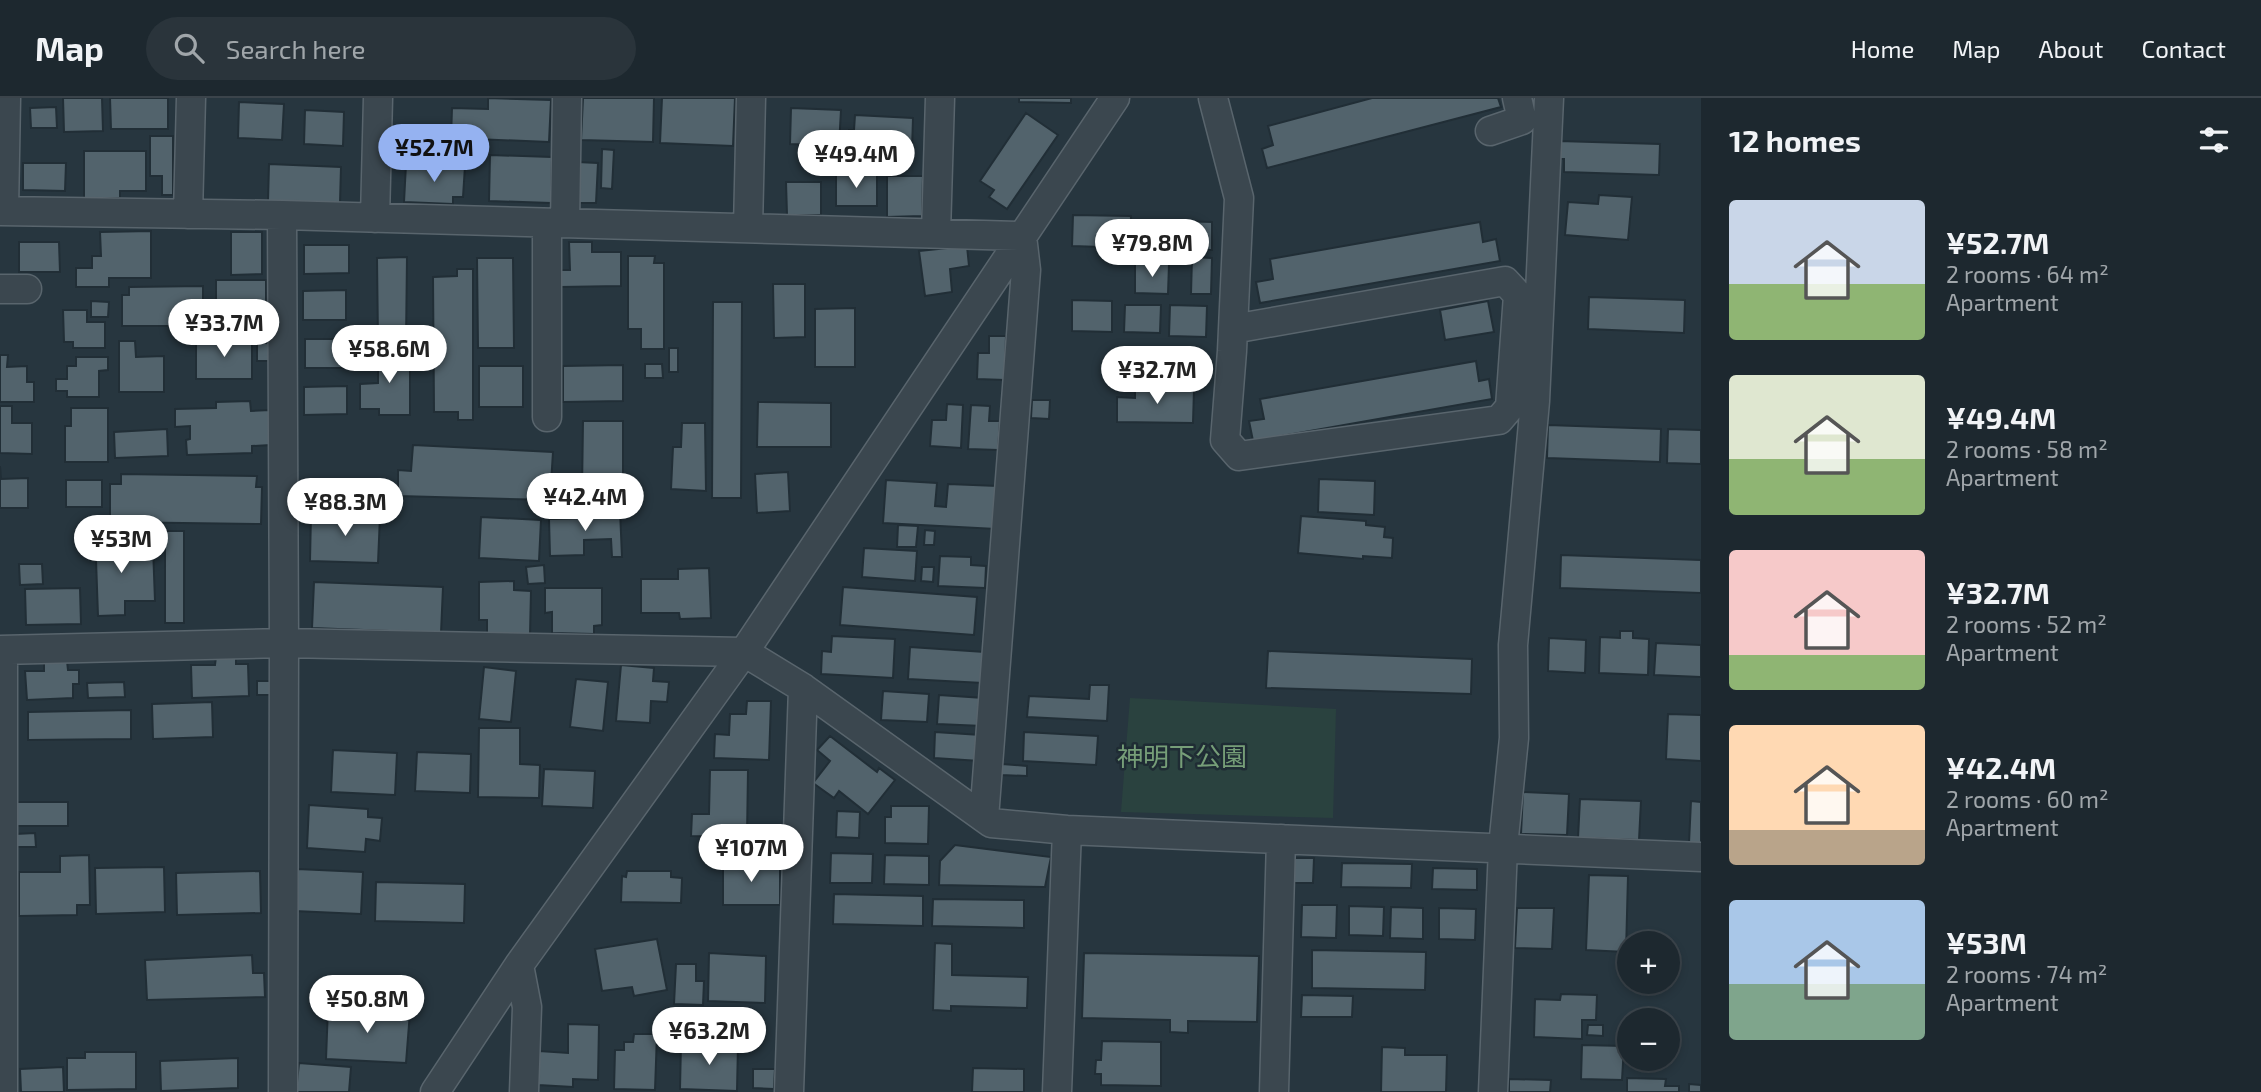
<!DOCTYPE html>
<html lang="en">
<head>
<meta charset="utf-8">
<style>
  :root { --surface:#1d282f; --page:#2a343b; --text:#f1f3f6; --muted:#a0a6aa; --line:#3b444b; --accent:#95b2f1 }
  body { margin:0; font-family:"Exo 2","Noto Sans JP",sans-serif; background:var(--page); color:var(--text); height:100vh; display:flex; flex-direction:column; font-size:26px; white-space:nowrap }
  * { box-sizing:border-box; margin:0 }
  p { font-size:23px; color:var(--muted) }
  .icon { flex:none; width:38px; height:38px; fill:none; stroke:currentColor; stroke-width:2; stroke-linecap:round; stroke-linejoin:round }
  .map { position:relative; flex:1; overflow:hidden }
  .sheet { display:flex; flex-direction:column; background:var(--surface); width:560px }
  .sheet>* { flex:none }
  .tools { position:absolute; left:1617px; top:833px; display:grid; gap:14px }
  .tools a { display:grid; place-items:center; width:63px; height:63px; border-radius:50%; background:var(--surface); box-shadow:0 4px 10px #0003,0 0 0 2px var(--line); font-size:35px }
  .price { position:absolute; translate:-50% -60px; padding:0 16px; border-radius:24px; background:#fff; color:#222; font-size:23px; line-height:46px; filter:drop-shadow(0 2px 4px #0008) }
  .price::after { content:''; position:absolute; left:50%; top:42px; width:21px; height:16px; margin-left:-10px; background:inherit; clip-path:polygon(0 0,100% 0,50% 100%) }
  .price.active { background:var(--accent); color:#111 }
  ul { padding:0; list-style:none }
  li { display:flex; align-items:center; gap:21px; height:175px; padding:0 28px }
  li span { display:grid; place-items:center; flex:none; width:196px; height:140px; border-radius:7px; color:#555 }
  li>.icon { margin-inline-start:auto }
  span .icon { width:84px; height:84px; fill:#fffc; stroke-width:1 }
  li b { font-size:30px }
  h2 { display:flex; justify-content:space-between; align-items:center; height:84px; padding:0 28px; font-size:30px }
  header { display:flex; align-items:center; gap:42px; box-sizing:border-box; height:98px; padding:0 35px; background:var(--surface); border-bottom:2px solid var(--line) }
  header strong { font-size:33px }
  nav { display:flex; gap:38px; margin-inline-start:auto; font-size:24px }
  .search { width:490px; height:63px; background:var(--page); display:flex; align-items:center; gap:18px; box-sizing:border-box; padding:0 24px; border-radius:38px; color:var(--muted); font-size:26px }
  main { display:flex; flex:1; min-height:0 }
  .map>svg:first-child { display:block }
  .green { fill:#2a423f }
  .building { fill:#52636c; stroke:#212e36; stroke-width:2 }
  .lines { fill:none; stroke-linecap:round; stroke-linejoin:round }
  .minor-casing { stroke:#59656d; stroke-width:31 }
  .minor { stroke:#3b474f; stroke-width:28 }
  .labels { text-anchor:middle; stroke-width:5; stroke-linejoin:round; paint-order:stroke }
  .park-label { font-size:26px; fill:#769e78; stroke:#1f2c34 }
</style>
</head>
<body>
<header>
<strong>Map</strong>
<div class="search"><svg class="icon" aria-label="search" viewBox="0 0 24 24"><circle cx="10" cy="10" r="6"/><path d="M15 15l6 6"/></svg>Search here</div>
<nav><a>Home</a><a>Map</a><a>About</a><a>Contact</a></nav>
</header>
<main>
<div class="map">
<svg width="1701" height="994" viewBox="0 0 1701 994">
  <rect width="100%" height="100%" fill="#27363f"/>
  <!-- green -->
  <path class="green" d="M1130 600 1336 611 1333 720 1121 714Z"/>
  <!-- building -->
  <path class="building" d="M63 0H102L103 33 64 34Z
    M110 0H168V31H111Z
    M488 0 551 2 549 44 451 40 452 10 488 11Z
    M583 0H654L653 44 581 42Z
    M662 0H735L733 48 660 45Z
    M1019 0H1071V5L1019 4Z
    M1372 0H1498L1501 9 1267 70 1262 51 1273 47 1268 28Z
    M239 4 284 6 282 42 238 40Z
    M56 9 57 30H31L30 10Z
    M791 10 841 12 839 48 790 46Z
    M305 12 344 14 343 48 304 46Z
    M1026 15 1058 37 1007 111 989 99 994 92 980 83Z
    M855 17 913 20 912 52 848 50 849 32H854Z
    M150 38H173V97H162V78H150Z
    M388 42 411 43 410 55 388 54Z
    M1559 43 1660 46 1659 77 1564 74V61H1558Z
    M602 51 614 52 612 91 601 90Z
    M84 53H146V93H120V100H84Z
    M490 57 552 59 551 105 489 103Z
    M577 64 598 65 596 105H575Z
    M23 65H66L65 93 23 92Z
    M269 66 341 69 340 105 268 103Z
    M406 66 465 68 463 99H453V106L404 104Z
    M836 77H877V108H836Z
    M887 78H923L922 118 887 119Z
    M786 84H821V117H787Z
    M1599 97 1632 99 1628 142 1565 137 1568 104 1598 106Z
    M1073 117 1131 118 1130 150 1072 148Z
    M1146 122 1212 124V152L1146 151Z
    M1480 124 1483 144 1496 141 1500 163 1260 205 1256 184 1273 181 1270 161Z
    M151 133V180H109V189H76V170H92V158H101L100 134Z
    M231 134H262V176L231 177Z
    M19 144H59L60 174H19Z
    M569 144H592V154H621V188L560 189V172H570Z
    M304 147H349V175L304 176Z
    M967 148 969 168 950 171 952 194 925 198 919 153Z
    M628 158H655L654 165H664V251H641V231H628Z
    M407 159 406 245H378L377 160Z
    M1192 159 1212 160 1211 196H1191Z
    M477 160H513L514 250H478Z
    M1135 166H1169L1168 196 1135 195Z
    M457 171H473V322H458V314H434L433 179 457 178Z
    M216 182H266V225H250V230H216Z
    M773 186H805V239L774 240Z
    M203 188V228H122V197H129V189Z
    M346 192V222H303V193Z
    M1589 199 1685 202 1684 235 1588 231Z
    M1072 202 1112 203V234L1072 233Z
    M91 203 109 204 108 219H91Z
    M1488 203 1494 234 1445 242 1440 212Z
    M713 204H742L741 400H712Z
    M1125 207H1161L1160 235 1124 234Z
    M1170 207 1207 208 1206 239 1169 238Z
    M855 210V269H815V211Z
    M63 212H87V224H105V250H73V244H64Z
    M212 238H243V243H252V281H196V244H212Z
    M989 238H1006L1005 282 977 281 978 255H989Z
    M305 241H346L347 270H305Z
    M119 243H135L136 259 164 258V294H119Z
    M257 245H270V263H257Z
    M669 250H678V274H669Z
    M378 253H410V317H379V311H360V286L378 285Z
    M0 257H8L7 269 27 268V284H34V304H0Z
    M76 259H108V272L99 273V299H67V293H56V281H67V268H76Z
    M1476 263 1479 283 1489 281 1492 301 1253 343 1249 323 1264 321 1260 301Z
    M645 266H662L663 280H645Z
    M623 267V303L563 304V268Z
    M479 268H523V309H479Z
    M347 288V316L304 317V289Z
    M1135 289 1194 291 1193 325 1117 324V299L1135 300Z
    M1032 302H1050L1049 321 1031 320Z
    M250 303 251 313 270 312 271 347 252 348V355L187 357 186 342 190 341V328L175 329V311L216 310V304Z
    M758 304 831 305V349H757Z
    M947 306 963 307 961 350 930 348 932 322H946Z
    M971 307 990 308 989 323H1000L998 352 968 351Z
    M0 308H12V325H32V356L0 355Z
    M71 310H108V364H65V328H71Z
    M583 323H623V392H582Z
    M682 325H705L706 393 671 391 673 349H681Z
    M1548 327 1661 331 1660 364 1547 360Z
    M167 331 168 358 115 360 114 334Z
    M1668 331 1701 332V366L1667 365Z
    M413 347 553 354 550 402 398 398V372L411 373Z
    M0 368 1 381 28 380V410H0Z
    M788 374 790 413 757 415 755 376Z
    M121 376 257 378 256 389H262L261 426 110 424V386H121Z
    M1319 381 1375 383 1374 417 1318 414Z
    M66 382H102V409H66Z
    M886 382 937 385 935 408 946 409 948 386 998 388 996 431 883 425Z
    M620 412 622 459H612L611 441 584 442V457L550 458 549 421 583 420 582 413Z
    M311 415 380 418 378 465 310 463Z
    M1301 418 1366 423V427L1385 429 1384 439 1393 440 1392 460 1363 458V461L1298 455Z
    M481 419 541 422 539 463 479 460Z
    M898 427 918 428 916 449H897Z
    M925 432 935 433 934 447H924Z
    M165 433H184V525H165Z
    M89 434H107V450L153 449 155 503H125V517L98 518 96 462H90Z
    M864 450 917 453 915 483 862 479Z
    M1561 457 1701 462V495L1560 490Z
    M940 458 971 459V467L986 468 985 490 938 488Z
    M19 466H42L43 486 20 487Z
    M544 467 545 485 528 486 526 469Z
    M922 469H934L933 484 921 483Z
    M709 470 711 520 680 521 679 515H641V481H678V471Z
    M514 483V492L531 493 530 537 487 536V522H479V484Z
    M314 484 443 489 441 535 312 530Z
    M843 489 977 499 974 537 840 527Z
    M80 490 81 526 26 527 25 491Z
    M545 490H602V527L594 528V536L552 535V514L545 515Z
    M1620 533H1633V540L1649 541 1648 577 1599 575 1600 539 1620 540Z
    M832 538 895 541 893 580 821 576 822 553 831 554Z
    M1549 540 1586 542 1585 575 1548 573Z
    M1656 545 1701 547V579L1654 577Z
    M910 549 985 554 983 585 908 581Z
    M1268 553 1472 561 1471 596 1266 590Z
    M216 559 236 560V566H248L249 598 192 600 191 567H215Z
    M67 563 68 572H79V586H73V600L27 602 25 573H44V564Z
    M621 567 654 570 653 583 669 584 667 604 651 603 650 625 616 623Z
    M484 569 516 573 511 624 479 621Z
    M576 581 608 584 603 633 570 629Z
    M257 583H272V597H257Z
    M124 584 125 599 88 600 87 585Z
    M1090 587H1109L1107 623 1027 619 1029 598 1089 601Z
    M883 593 929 596 927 624 881 622Z
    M939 597 984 600 983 628 937 626Z
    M747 603H771L769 662 714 660 715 636 729 637 730 616H746Z
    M212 604 213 639 153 641 152 606Z
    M131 612V641L28 642V614Z
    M1668 616 1701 617V663L1666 661Z
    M479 630H520V666L540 667 539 700 478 699Z
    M935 634 981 637 980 663 934 660Z
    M1024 634 1098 638 1096 667 1023 663Z
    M830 638 877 674 879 670 895 682 868 716 839 693 834 700 813 685 830 663 817 652Z
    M333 652 397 655 395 697 331 694Z
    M417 654 471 656 470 695 415 693Z
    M1002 666 1027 668V678L1001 677Z
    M544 671 595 673 593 710 542 708Z
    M710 672H748L747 739 691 738 692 716H709Z
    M1523 694 1569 696 1567 737 1521 736Z
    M1580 701 1641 703 1639 742 1578 740Z
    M1691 703 1701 704V746L1689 745Z
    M16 704H68V728H16Z
    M309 707 368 711V719L382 720 380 743 366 741 365 754 307 750Z
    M891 708H929L928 746 885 745V719H891Z
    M837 713 860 714 859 740 836 739Z
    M35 735 36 749H15V736Z
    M955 747 1051 759 1045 789 939 787 940 763Z
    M831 755 873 756 872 785H830Z
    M89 757 90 807H77V817L19 818V774H60V758Z
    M885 757 929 758V787L884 786Z
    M1293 760H1314L1313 785H1293Z
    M723 764 780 765V807H723Z
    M1342 765 1412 766 1411 790 1341 789Z
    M164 769 165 814 96 816 95 770Z
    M1433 770 1477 771V792L1432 791Z
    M297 771 363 774 361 816 294 813Z
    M260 773 261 815 177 817 176 775Z
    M627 773H671V779L682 780 681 805 621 804 622 778 626 779Z
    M1589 777 1628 778 1626 854 1586 852Z
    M376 784 465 786 464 825 375 823Z
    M834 796 923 798V828L833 826Z
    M933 801 1024 802V830L932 828Z
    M1302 807H1337L1336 840 1301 839Z
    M1349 808 1384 809 1383 838 1349 837Z
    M1391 809 1423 810V841L1390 840Z
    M1439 810 1476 811 1475 842 1439 841Z
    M1517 810H1554L1552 851 1515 850Z
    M657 841 667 892 634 898 632 889 602 893 595 851Z
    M935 845 952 846V877L1028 879 1027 910 951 908V913L933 912Z
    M1312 852 1426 854 1425 892 1312 890Z
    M709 855 766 858 765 905 708 903Z
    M1084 855 1259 858 1257 924 1188 923V935L1170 934V922L1082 920Z
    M252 857 253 875H264L265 899 147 902 145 862Z
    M676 866H696V883H704L703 907 674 906Z
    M1561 896 1597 897 1596 922H1582V941L1534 939 1535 901 1560 902Z
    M1302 897 1353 898 1352 919H1301Z
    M328 909 410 914 406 965 326 961Z
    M568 926 599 927 598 982 573 981V989L538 987 539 953 568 955Z
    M1588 927H1603V938L1587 937Z
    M634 936H657L655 992 614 991 615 952H624V944H633Z
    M1102 943 1161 944V988L1101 987V976H1095L1096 962H1101Z
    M681 944 738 946 737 993 680 991Z
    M1582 947 1624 948 1622 982 1581 981Z
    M1382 949 1405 950V957H1447L1446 994H1381Z
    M85 954H136V991L67 992V960H85Z
    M238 960V990L161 993 160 963Z
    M299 965 351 969 349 994H296Z
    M63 969 64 994H21L20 971Z
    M973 970 1024 971V994H972Z
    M753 971H775L774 991 753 990Z
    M1627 980 1666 981 1665 988H1679V994H1627Z
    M1509 981 1551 982 1550 994H1509Z
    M1689 986 1701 987V994H1689Z"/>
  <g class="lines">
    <defs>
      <path id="minor" d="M1213 0 1239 100 1232 253 1225 342 1239 358 1499 322 1510 309 1518 197 1505 183 1233 231
        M1490 33 1522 22 1517 0
        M0 113 282 117 1022 138 1026 172 984 720
        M4 113 6 0
        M188 116 191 0
        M282 117 284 545 283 994
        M375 120 378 0
        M547 125V319
        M565 125 567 0
        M748 130 751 0
        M936 135 940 0
        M0 191H27
        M0 552 284 545 744 554 803 590 991 725 1067 732 1701 759
        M519 867 527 909 524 994
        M3 994V552
        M435 994 519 867 744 554 1115 0
        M789 994 803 590
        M1057 994 1067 732
        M1274 994 1281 741
        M1493 994 1503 749 1514 640 1513 547 1535 303 1549 0"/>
    </defs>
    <!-- minor casing -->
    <use href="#minor" class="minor-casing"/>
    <!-- minor -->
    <use href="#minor" class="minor"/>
  </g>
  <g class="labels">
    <!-- park labels -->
    <g class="park-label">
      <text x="1182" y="668">神明下公園</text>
    </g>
  </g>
</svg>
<div class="tools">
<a>+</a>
<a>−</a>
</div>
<b class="price active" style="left:434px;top:86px">¥52.7M</b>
<b class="price" style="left:856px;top:92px">¥49.4M</b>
<b class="price" style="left:1152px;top:181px">¥79.8M</b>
<b class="price" style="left:224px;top:261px">¥33.7M</b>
<b class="price" style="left:389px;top:287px">¥58.6M</b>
<b class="price" style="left:1157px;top:308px">¥32.7M</b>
<b class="price" style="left:585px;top:435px">¥42.4M</b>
<b class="price" style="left:345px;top:440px">¥88.3M</b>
<b class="price" style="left:121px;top:477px">¥53M</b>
<b class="price" style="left:751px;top:786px">¥107M</b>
<b class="price" style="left:367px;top:937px">¥50.8M</b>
<b class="price" style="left:709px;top:969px">¥63.2M</b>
</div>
<section class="sheet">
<h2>12 homes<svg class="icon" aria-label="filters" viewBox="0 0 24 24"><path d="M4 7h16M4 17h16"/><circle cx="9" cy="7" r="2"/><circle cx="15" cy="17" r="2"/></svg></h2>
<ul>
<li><span style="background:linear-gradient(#c9d6e8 60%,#8fb573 0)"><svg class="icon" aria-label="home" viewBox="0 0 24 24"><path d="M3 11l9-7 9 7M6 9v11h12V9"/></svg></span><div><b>¥52.7M</b><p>2 rooms · 64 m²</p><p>Apartment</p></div></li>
<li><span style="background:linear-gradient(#dfe7d0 60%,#8fb573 0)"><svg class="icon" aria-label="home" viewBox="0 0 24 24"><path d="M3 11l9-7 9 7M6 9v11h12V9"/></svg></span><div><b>¥49.4M</b><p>2 rooms · 58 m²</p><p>Apartment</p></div></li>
<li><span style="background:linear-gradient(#f6c9c9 75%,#8fb573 0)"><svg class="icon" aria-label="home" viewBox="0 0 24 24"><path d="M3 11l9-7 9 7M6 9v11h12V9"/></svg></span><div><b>¥32.7M</b><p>2 rooms · 52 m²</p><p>Apartment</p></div></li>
<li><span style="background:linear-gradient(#ffd9b3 75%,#b9a48a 0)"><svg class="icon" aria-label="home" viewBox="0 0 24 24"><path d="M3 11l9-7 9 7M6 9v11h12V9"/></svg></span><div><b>¥42.4M</b><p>2 rooms · 60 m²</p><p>Apartment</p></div></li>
<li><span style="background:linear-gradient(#a9c7e8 60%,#7fa58c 0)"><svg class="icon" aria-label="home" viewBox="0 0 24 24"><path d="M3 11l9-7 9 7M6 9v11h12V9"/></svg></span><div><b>¥53M</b><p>2 rooms · 74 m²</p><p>Apartment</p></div></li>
</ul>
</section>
</main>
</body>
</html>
